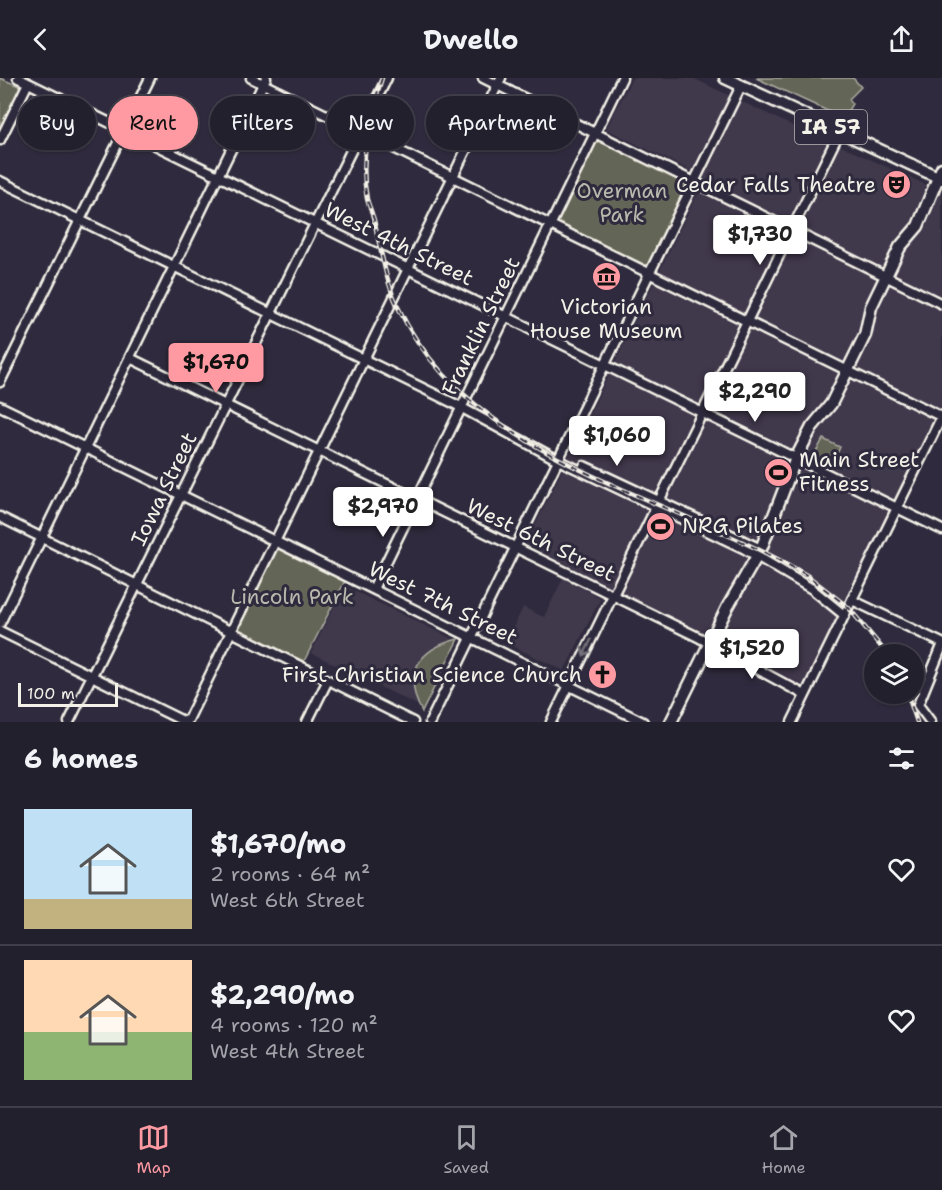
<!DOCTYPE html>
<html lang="en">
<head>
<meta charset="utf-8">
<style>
  :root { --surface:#23202e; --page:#2b2836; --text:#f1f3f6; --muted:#a3a3aa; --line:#403e4a; --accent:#ff9aa2 }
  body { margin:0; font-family:"Shantell Sans",sans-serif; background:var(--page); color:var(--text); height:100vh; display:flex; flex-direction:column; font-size:22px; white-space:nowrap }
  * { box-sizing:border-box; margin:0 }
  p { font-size:20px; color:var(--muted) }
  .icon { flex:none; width:33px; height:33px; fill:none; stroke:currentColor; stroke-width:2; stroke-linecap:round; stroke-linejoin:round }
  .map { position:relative; height:644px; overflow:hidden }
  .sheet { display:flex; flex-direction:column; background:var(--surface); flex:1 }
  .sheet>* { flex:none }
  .top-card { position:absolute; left:18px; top:18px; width:600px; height:54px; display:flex; gap:12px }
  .tools { position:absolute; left:864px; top:566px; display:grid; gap:12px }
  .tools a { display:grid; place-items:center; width:60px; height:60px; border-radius:50%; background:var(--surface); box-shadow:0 2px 4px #0004,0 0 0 2px var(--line); font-size:30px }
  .scale { position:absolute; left:18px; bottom:15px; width:100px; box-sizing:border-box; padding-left:6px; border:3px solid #f4f1e8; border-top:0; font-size:16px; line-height:21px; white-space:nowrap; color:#f4f1e8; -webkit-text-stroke:4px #2f2a3d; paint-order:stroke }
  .price { position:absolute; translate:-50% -51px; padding:0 14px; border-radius:6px; background:#fff; color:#222; font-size:20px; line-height:39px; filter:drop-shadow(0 2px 3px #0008) }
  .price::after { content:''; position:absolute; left:50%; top:36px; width:18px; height:14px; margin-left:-9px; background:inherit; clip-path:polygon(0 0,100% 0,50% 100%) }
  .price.on { background:var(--accent); color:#111 }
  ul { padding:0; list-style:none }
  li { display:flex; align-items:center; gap:18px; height:150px; padding:0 24px }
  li+li { border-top:2px solid var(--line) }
  li span { display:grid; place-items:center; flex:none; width:168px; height:120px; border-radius:0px; color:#555 }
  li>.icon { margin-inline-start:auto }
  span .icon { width:72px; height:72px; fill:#fffc; stroke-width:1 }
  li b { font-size:26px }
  h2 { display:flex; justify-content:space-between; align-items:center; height:72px; padding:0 24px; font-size:26px }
  .tag { padding:0 21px; border-radius:27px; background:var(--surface); box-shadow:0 2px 4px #0004,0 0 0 2px var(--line); font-size:21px; line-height:54px }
  .tag.on { background:var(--accent); color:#111 }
  header { display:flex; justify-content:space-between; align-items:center; height:78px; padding:0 24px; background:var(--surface); font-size:27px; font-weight:700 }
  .dock { display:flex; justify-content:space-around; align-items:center; height:84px; border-top:2px solid var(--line); background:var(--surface); font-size:16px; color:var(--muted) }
  .dock a { display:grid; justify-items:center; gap:3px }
  .dock .on { color:var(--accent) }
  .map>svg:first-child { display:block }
  .built { fill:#40374c }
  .green { fill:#646557; stroke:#acaba0; stroke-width:1.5 }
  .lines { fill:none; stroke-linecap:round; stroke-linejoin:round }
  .minor-casing { stroke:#f4f1e8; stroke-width:13 }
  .major-casing { stroke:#f4f1e8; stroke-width:15 }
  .minor { stroke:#2f2a3d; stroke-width:8 }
  .major { stroke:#2f2a3d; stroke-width:10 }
  .rail-casing { stroke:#f4f1e8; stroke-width:4.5 }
  .rail { stroke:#2f2a3d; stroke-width:2; stroke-dasharray:7; stroke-linecap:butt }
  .oneway { stroke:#747079 }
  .labels { text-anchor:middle; stroke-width:6; stroke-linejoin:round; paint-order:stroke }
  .shield { fill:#2f2a3d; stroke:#b9b5b5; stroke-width:1.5 }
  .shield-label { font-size:20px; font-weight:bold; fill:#f4f1e8 }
  .poi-label { font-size:21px; fill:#f4f1e8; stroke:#2f2a3d; text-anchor:end }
  .park-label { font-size:21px; fill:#bab9ae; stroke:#2f2a3d }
  .street-label { font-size:21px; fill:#f4f1e8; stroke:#2f2a3d }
</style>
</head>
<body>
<header><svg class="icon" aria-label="back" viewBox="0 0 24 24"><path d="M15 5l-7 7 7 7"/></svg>Dwello<svg class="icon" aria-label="share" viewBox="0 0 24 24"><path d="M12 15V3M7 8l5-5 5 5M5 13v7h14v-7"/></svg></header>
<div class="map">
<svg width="942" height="644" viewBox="0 0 942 644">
  <rect width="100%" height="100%" fill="#2f2a3d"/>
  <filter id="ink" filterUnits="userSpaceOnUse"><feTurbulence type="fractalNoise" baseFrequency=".0167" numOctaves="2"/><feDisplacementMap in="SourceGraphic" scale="12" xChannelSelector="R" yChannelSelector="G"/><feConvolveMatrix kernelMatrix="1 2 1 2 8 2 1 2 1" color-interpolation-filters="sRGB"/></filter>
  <g filter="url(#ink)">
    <!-- built -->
    <path class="built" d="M632 0H693L826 64 841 68 942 114V327L803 607 526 466 705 100 606 51Z
      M563 500 601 520 564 593 506 565 523 529 544 539Z
      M344 508 453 561 421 629 311 575Z"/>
    <!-- green -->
    <path class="green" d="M0 0 21 9 0 52Z
      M756 0H853L861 9 849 21 852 26 843 40Z
      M595 55 694 104 649 195 550 147Z
      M823 361 840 369 832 387 814 378Z
      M275 463 347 499 301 589 231 554Z
      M458 561 422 634C402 596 418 571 458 561Z"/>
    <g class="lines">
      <defs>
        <path id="minor" d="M18 0 942 452
          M251 0 942 339
          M483 0 942 226
          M0 62 28 5
          M0 103 453 325 558 382 745 471 812 511 844 537
          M130 280 700 560 805 617
          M0 304 150 0
          M0 328 643 644
          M584 388 761 471
          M0 439 413 644
          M373 511 622 0
          M852 522 942 565
          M0 545 266 0
          M0 553 185 644
          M930 643 918 627 942 568
          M69 644 387 0
          M187 644 501 0
          M307 644 328 602
          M430 644 741 8
          M551 644 840 53
          M792 644 942 338"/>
        <path id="major" d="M725 0 942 101
          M671 644 727 530 761 471 796 380 812 349 831 326 865 257 871 229 900 169 918 148 942 90"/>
      </defs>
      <!-- minor casing -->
      <use href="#minor" class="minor-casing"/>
      <!-- major casing -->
      <use href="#major" class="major-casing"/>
      <!-- minor -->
      <use href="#minor" class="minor"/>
      <!-- major -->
      <use href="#major" class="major"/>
      <defs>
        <path id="rail" d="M382 0C370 37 359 81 367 121 369 128 372 135 374 142 381 172 385 201 398 229 470 384 673 417 808 498L848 529 887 576
          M907 615 917 644"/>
      </defs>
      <!-- rail casing -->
      <use href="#rail" class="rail-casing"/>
      <!-- rail -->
      <use href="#rail" class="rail"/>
    </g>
    <!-- one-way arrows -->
    <defs><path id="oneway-shaft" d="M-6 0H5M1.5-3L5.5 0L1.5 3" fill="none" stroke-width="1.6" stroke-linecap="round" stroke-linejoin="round" transform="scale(1.5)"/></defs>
    <use class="oneway" href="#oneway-shaft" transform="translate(587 570) rotate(116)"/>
  </g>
  <!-- icons -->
  <defs>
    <symbol id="theatre-disc" viewBox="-11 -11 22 22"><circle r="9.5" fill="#ff9aa2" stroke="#2f2a3d"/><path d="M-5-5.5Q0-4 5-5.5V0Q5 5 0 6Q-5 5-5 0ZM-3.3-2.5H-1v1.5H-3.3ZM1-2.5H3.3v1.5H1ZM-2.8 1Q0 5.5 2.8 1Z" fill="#111"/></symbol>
    <symbol id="museum-disc" viewBox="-11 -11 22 22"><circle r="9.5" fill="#ff9aa2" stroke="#2f2a3d"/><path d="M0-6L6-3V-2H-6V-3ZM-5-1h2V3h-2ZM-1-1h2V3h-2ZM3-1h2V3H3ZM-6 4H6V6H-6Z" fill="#111"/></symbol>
    <symbol id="stadium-disc" viewBox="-11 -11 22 22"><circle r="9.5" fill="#ff9aa2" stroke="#2f2a3d"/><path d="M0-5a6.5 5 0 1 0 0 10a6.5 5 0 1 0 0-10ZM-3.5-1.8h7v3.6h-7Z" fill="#111"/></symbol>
    <symbol id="church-disc" viewBox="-11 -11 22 22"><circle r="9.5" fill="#ff9aa2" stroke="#2f2a3d"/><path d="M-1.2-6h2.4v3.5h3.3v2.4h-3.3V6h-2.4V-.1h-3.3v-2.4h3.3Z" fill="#111"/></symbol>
  </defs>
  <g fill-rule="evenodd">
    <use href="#theatre-disc" x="880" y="90" width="33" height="33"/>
    <use href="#museum-disc" x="590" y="182" width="33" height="33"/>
    <use href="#stadium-disc" x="762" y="378" width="33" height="33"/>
    <use href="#stadium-disc" x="644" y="432" width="33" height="33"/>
    <use href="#church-disc" x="586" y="580" width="33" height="33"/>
  </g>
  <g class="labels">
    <!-- shield labels -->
    <rect class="shield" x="795" y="32" width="72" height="34" rx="4.5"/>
    <g class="shield-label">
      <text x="831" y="56">IA 57</text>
    </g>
    <!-- poi labels -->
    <g class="poi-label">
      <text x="876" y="114">Cedar Falls Theatre</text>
      <text x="606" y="236" text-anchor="middle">Victorian<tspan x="606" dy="24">House Museum</tspan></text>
      <text x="799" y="389" text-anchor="start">Main Street<tspan x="799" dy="24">Fitness</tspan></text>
      <text x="682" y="455" text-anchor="start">NRG Pilates</text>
      <text x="582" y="604">First Christian Science Church</text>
    </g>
    <!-- park labels -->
    <g class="park-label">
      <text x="622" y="120">Overman<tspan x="622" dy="24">Park</tspan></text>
      <text x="292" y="526">Lincoln Park</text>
    </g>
    <!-- street labels -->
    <g class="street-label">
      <text transform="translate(399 166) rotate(26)" y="7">West 4th Street</text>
      <text transform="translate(481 248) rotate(-64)" y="7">Franklin Street</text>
      <text transform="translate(164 411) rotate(-64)" y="7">Iowa Street</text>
      <text transform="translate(541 462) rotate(26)" y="7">West 6th Street</text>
      <text transform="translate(443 525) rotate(26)" y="7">West 7th Street</text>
    </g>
  </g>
</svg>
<div class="tools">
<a><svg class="icon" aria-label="layers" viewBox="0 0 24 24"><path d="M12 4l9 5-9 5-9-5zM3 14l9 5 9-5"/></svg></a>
</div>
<div class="scale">100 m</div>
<b class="price" style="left:760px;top:188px">$1,730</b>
<b class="price on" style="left:216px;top:316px">$1,670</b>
<b class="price" style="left:755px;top:345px">$2,290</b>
<b class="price" style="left:617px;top:389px">$1,060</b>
<b class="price" style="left:383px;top:460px">$2,970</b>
<b class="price" style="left:752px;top:602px">$1,520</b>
<div class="top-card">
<a class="tag">Buy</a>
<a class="tag on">Rent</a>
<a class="tag">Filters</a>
<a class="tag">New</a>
<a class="tag">Apartment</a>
</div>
</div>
<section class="sheet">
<h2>6 homes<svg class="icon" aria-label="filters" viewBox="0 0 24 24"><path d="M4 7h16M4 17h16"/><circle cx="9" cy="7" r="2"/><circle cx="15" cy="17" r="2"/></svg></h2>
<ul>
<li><span style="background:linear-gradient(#bfe0f5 75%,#c2b280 0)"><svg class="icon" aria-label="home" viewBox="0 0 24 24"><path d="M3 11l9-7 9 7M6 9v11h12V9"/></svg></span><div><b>$1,670/mo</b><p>2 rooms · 64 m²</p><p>West 6th Street</p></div><svg class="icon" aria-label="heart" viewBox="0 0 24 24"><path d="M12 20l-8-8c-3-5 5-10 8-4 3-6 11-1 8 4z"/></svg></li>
<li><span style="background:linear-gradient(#ffd9b3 60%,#8fb573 0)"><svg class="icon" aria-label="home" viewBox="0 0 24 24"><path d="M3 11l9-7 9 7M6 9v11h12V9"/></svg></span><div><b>$2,290/mo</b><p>4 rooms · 120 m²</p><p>West 4th Street</p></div><svg class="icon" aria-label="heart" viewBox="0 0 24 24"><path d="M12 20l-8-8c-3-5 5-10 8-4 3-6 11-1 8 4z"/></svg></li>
</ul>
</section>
<nav class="dock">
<a class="on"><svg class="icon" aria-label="map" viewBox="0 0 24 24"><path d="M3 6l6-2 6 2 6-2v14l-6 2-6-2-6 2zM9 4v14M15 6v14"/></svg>Map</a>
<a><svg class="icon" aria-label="saved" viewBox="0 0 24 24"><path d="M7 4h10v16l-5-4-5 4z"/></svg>Saved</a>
<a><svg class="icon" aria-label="home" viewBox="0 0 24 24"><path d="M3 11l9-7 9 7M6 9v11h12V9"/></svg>Home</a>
</nav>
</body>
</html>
